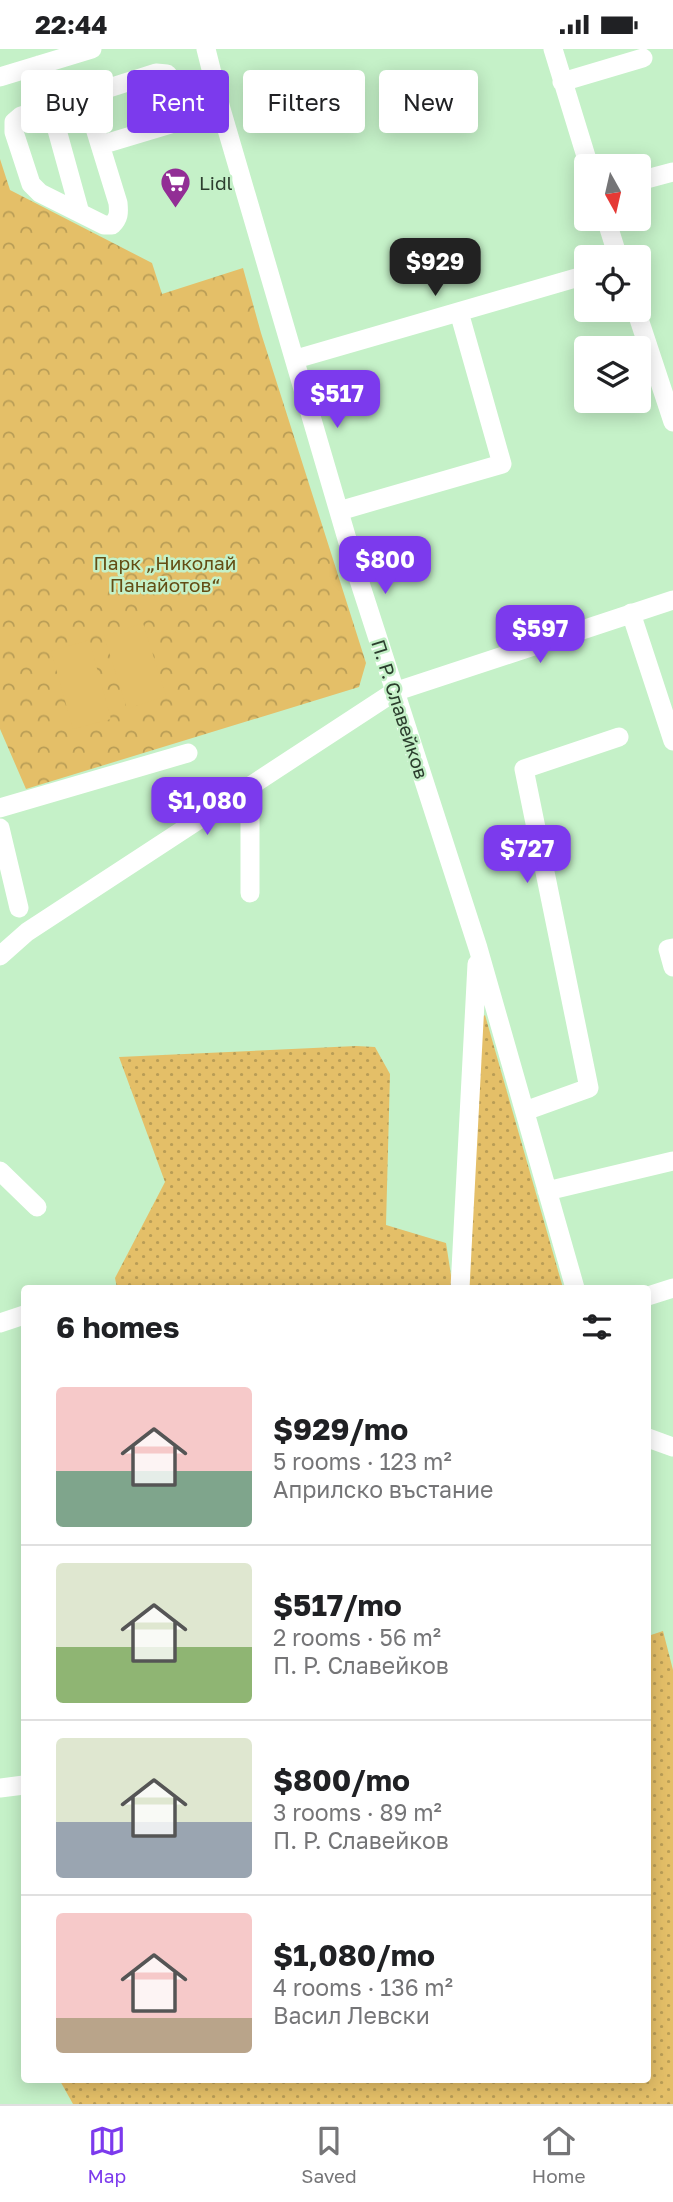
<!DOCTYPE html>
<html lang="en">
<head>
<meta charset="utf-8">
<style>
  :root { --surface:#fff; --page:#f6f6f6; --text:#202124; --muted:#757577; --line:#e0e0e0; --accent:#7c3aed }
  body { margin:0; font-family:"Golos Text",sans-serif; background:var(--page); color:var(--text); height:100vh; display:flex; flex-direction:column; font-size:26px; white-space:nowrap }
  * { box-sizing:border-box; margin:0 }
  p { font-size:23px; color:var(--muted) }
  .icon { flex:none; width:38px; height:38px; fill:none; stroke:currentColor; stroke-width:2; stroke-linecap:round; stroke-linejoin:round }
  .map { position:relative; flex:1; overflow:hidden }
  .drawer { position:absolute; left:21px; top:1236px; width:630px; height:798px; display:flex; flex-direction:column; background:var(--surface); border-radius:7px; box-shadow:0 4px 18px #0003 }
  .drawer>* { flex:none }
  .hud { position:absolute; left:21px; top:21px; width:632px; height:63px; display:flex; gap:14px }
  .needle { width:46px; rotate:172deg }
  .tools { position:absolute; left:574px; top:105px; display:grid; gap:14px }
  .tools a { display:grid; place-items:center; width:77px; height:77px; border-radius:7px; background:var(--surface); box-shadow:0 4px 18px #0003; font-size:35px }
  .price { position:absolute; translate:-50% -60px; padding:0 16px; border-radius:14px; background:var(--accent); color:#fff; font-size:23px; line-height:46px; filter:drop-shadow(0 2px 4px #0008) }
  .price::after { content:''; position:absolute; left:50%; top:42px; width:21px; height:16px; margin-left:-10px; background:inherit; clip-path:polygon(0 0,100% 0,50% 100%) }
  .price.active { background:#222; color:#fff }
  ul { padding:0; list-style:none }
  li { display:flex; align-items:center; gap:21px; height:175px; padding:0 35px }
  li+li { border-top:2px solid var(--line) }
  li span { display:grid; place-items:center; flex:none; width:196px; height:140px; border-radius:7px; color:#555 }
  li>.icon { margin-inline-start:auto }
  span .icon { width:84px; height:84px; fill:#fffc; stroke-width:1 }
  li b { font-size:30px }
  h2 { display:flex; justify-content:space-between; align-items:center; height:84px; padding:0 35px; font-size:30px }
  .chip { padding:0 24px; border-radius:7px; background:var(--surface); box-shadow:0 4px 18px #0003; font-size:24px; line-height:63px }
  .chip.active { background:var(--accent); color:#fff }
  .status { display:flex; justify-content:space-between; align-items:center; height:49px; padding:0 35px; background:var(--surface); direction:ltr }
  .status svg { height:19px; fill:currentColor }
  .dock { display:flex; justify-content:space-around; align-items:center; height:98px; border-top:2px solid var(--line); background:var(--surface); font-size:19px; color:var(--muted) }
  .dock a { display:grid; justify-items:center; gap:4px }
  .dock .active { color:var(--accent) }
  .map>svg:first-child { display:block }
  .grass { fill:url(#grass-dots) }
  .forest { fill:url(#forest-crowns) }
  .pitch { fill:#e4bf68 }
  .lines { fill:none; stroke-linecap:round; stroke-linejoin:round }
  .minor { stroke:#fff; stroke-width:19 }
  .labels { text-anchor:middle; stroke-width:5; stroke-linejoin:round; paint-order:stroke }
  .poi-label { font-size:19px; fill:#2c3e2e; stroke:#c5f1c8; text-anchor:start }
  .park-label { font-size:19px; fill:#634d14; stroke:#c5f1c8 }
  .street-label { font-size:19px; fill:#2c3e2e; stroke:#c5f1c8 }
</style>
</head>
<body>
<div class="status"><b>22:44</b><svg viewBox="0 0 49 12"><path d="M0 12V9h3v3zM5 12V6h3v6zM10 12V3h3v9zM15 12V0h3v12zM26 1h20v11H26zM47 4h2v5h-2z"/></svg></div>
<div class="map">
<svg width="673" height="2055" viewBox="0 0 673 2055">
  <defs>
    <pattern id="grass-dots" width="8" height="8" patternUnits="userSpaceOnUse" patternTransform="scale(1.75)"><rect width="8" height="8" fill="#e4bf68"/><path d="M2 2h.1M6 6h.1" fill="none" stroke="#b99d56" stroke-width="1.8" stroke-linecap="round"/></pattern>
    <pattern id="forest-crowns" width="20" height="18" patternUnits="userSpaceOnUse" patternTransform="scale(1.75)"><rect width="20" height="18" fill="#e4bf68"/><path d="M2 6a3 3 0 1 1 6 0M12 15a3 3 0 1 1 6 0" fill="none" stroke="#b99d56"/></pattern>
  </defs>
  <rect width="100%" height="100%" fill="#c5f1c8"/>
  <!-- grass -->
  <path class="grass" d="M485 966 563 1239H469L480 970Z
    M356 997 375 998 390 1025 386 1176 446 1194 453 1239H117L115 1229 165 1133 119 1008Z
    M663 1582 673 1621V2055H73L59 2030H648V1587Z"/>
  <!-- forest -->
  <path class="forest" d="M0 110 10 141 152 214 162 245 243 219 261 284 366 614 359 638 26 740 0 680Z"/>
  <!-- pitch -->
  <path class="pitch" d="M143 574 166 647 127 660 104 587Z
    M89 591 111 670 73 680 51 602Z"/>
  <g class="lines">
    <!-- minor -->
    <path class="minor" d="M206 0 221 60 359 531 478 899 575 1239
      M553 0 589 117
      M39 16 80 164
      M0 28 92 0
      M562 33 643 9
      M85 47 118 154C119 164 119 169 112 176H104L40 144 31 135 14 83V73L21 67 156 24 167 25 173 32 185 71
      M101 96 221 60
      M639 132 673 123
      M606 170 618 208
      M636 261 673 373
      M296 310 586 226
      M339 462 502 415 459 263
      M631 564 673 692
      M0 759 188 704
      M0 779 19 859
      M250 844V737
      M673 899 668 900 673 918
      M0 907 27 883 394 643 673 551
      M525 1062 589 1039 524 720 619 688
      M0 1122 37 1158
      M547 1142 673 1112
      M460 1239 477 915
      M648 1247 673 1239
      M0 1274 24 1266
      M648 1389 673 1398
      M0 1739 24 1736"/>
  </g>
  <!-- icons -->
  <defs>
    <symbol id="supermarket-pin" viewBox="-11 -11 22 30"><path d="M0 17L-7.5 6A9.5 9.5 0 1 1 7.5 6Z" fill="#922e95" stroke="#c5f1c8"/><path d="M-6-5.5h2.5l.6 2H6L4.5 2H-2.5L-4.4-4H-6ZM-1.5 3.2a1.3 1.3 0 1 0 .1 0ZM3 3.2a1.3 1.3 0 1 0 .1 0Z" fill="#fff"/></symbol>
  </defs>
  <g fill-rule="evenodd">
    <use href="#supermarket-pin" x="158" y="116" width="35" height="47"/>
  </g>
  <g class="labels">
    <!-- poi labels -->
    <g class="poi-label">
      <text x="199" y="141">Lidl</text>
    </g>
    <!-- park labels -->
    <g class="park-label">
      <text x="165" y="521">Парк „Николай<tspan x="165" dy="22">Панайотов“</tspan></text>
    </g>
    <!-- street labels -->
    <g class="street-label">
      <text transform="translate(400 660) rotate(72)" y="7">П. Р. Славейков</text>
    </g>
  </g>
</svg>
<div class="tools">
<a><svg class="needle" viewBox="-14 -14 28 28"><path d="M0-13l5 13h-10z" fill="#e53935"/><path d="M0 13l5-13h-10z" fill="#757577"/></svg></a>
<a><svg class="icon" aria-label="locate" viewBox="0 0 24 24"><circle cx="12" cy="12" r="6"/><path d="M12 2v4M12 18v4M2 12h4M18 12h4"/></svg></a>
<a><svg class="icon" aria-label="layers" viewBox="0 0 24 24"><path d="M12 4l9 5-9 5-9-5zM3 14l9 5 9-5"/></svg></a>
</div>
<b class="price active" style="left:435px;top:249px">$929</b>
<b class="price" style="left:337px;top:381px">$517</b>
<b class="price" style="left:385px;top:547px">$800</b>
<b class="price" style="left:540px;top:616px">$597</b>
<b class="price" style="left:207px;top:788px">$1,080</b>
<b class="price" style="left:527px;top:836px">$727</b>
<div class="hud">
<a class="chip">Buy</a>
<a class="chip active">Rent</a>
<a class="chip">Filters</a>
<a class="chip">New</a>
</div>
<section class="drawer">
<h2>6 homes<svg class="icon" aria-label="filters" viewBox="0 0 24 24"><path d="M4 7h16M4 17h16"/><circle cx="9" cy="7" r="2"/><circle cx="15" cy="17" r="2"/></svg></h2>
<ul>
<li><span style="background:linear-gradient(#f6c9c9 60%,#7fa58c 0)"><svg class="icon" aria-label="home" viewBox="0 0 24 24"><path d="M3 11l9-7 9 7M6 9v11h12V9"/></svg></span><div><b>$929/mo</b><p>5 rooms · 123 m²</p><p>Априлско въстание</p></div></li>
<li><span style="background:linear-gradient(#dfe7d0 60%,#8fb573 0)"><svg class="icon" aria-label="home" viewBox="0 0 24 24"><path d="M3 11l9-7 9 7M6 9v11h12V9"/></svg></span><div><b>$517/mo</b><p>2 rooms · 56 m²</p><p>П. Р. Славейков</p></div></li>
<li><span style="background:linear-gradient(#dfe7d0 60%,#9aa5b1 0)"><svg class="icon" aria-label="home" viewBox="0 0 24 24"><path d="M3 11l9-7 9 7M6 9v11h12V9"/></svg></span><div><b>$800/mo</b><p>3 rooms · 89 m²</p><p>П. Р. Славейков</p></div></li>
<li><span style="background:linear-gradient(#f6c9c9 75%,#b9a48a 0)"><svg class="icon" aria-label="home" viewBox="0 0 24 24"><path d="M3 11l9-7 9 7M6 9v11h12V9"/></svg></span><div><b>$1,080/mo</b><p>4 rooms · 136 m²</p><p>Васил Левски</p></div></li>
</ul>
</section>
</div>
<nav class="dock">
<a class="active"><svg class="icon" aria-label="map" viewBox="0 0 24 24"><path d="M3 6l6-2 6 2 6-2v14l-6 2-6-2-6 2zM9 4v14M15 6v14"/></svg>Map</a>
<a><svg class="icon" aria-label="saved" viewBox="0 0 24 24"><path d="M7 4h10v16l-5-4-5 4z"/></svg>Saved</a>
<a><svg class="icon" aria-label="home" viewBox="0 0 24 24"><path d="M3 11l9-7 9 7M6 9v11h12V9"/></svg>Home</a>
</nav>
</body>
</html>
